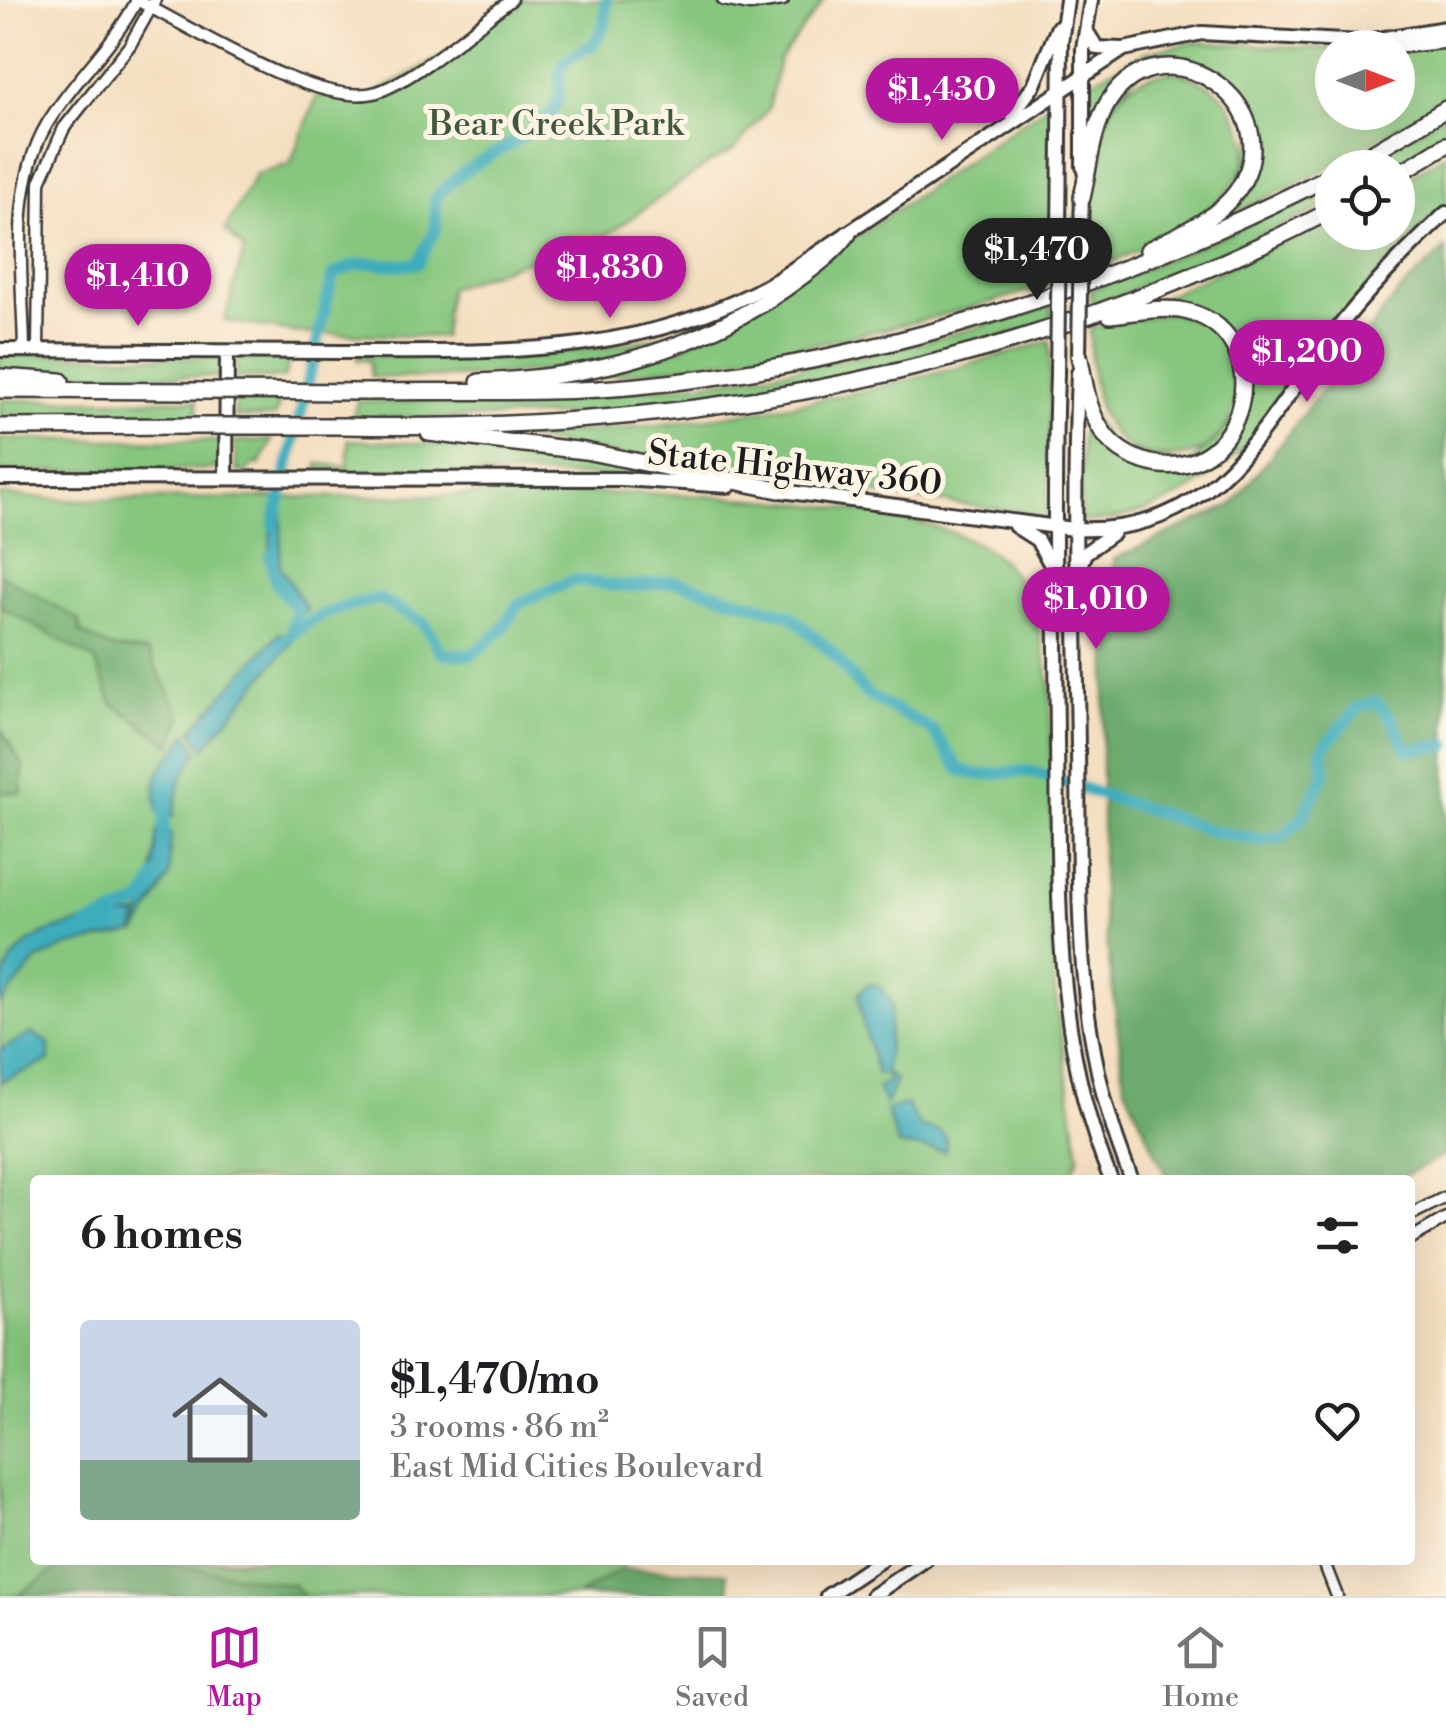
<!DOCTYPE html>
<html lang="en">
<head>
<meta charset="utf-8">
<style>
  :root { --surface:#fff; --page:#f6f6f6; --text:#202124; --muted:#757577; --line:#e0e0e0; --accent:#b5179e }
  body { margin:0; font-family:"Libre Bodoni",serif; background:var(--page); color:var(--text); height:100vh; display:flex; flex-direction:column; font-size:38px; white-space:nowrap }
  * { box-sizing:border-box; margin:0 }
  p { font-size:32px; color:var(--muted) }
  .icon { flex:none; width:55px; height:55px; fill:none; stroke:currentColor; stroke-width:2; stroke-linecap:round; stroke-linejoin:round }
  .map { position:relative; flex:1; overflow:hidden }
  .drawer { position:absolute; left:30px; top:1175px; width:1385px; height:390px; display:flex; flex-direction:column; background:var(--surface); border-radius:10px; box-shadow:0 10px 40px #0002 }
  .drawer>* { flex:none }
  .needle { width:65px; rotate:90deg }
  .tools { position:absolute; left:1315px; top:30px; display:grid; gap:20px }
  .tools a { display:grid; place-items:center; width:100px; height:100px; border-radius:50%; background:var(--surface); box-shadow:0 10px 40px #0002; font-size:50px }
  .price { position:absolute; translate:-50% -85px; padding:0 22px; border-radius:35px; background:var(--accent); color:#fff; font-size:32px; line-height:65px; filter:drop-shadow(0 2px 5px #0008) }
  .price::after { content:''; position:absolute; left:50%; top:60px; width:30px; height:22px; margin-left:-15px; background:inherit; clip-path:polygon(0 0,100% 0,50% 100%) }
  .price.active { background:#222; color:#fff }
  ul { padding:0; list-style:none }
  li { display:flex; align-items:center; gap:30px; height:250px; padding:0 50px }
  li+li { border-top:2px solid var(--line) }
  li span { display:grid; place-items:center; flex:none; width:280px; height:200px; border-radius:10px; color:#555 }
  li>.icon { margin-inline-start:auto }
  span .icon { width:120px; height:120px; fill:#fffc; stroke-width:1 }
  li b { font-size:42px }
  h2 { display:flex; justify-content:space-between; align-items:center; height:120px; padding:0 50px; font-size:42px }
  .tabs { display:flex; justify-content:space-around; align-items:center; height:140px; border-top:2px solid var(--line); background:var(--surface); font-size:28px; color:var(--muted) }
  .tabs a { display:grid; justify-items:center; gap:5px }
  .tabs .active { color:var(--accent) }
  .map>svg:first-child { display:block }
  .green { fill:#86c67e; stroke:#51714d; stroke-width:2.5 }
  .forest { fill:#6cab6d; stroke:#446444; stroke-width:2.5 }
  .water { fill:#3eacbc; stroke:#2d646c; stroke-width:2.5 }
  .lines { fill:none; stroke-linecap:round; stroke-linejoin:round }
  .river { stroke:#3eacbc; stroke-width:12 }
  .minor-casing { stroke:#3c3935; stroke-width:15 }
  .major-casing { stroke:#3c3935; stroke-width:18 }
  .highway-casing { stroke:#3c3935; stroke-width:20 }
  .minor { stroke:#fff; stroke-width:10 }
  .major { stroke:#fff; stroke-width:12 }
  .highway { stroke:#fff; stroke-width:15 }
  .major-bridge-casing { stroke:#3c3935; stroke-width:18; stroke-linecap:butt }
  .highway-bridge-casing { stroke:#3c3935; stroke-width:20; stroke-linecap:butt }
  .major-bridge { stroke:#fff; stroke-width:12 }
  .highway-bridge { stroke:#fff; stroke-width:15 }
  .labels { text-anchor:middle; stroke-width:10; stroke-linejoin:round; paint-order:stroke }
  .park-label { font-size:35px; fill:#41583e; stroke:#fcf5e5 }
  .street-label { font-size:35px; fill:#1c1c1c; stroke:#fcf5e5 }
</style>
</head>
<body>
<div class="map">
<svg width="1446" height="1596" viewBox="0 0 1446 1596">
  <rect width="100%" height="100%" fill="#fcf5e5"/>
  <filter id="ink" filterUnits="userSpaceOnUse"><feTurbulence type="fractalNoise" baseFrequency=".01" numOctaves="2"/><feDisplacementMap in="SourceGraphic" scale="20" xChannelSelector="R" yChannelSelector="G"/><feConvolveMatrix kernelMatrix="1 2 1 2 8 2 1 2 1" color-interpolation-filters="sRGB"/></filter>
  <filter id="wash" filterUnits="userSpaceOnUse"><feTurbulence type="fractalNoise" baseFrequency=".0048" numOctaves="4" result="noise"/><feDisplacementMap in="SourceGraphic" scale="40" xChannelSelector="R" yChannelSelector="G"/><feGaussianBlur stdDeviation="2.25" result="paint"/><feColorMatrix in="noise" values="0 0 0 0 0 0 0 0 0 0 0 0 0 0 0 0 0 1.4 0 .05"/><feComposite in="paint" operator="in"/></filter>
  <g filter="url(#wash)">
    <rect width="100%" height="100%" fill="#f4dec0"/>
    <!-- green -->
    <path class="green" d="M520 0H824L779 60 768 109 735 149 709 163 594 244 545 254 449 288 443 337 299 333 225 321 244 249 225 230 256 174 290 164 317 96 367 98 444 55Z
      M1196 42 1332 49V112H1398V49L1446 42V99L1319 173 1187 236 1236 198C1241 176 1255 136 1254 115 1252 82 1173 41 1147 63 1130 78 1111 108 1094 127H1087L1088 83 1146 52Z
      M1177 71C1213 86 1221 87 1239 122 1278 196 1146 246 1095 269 1089 216 1084 99 1147 77 1156 73 1168 73 1177 71Z
      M1055 100 1052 284C892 334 733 364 566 380L681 348 851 241Z
      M1446 114V138L1398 168H1356Z
      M1446 154V204C1425 226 1401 247 1382 271 1310 357 1250 483 1134 514 1117 519 1097 524 1081 521L1082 408H1087L1113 449 1189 465 1244 411 1229 333 1159 305 1157 300 1332 219V232H1398V184Z
      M1332 180V204L1091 308V290L1235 231Z
      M776 288C750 302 723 320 695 332 591 376 480 379 371 377L369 361 357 360 358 355C457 355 560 361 657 337 699 327 737 296 776 288Z
      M1052 305 1051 322C922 361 791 392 657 407 556 419 454 418 353 418L357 401C604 403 815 380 1052 305Z
      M1170 313C1179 316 1191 317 1200 322 1247 345 1249 414 1209 446 1197 455 1180 457 1165 457 1095 456 1090 383 1090 328Z
      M1050 341 1048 516 707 471 511 436C696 429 873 396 1050 341Z
      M0 354 220 358 222 377 0 372Z
      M279 355 289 362 284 378H236L237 357Z
      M0 400H197V417L0 416Z
      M235 401H281L274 417H235Z
      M0 439 221 441V462L216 469 0 472Z
      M272 440 260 465 255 463 247 472 237 471 235 441Z
      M348 440 535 449 670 472V477L318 473V464L348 467Z
      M638 493C719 496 943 504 1001 560 1031 588 1044 647 1050 686L1053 979 1079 1156 1069 1180H35V1560H108L66 1563 17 1596H0V792L21 793 23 766 0 728V606L95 660 112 703 170 745 162 684 148 653 114 649 81 633 78 620 0 574V495L71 500Z
      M129 1560H623L622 1569 578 1596H303L293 1585Z"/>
    <!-- forest -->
    <path class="forest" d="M1446 248V1154L1397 1180H1168L1125 1087 1102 903V743L1114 559 1232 505 1397 294Z
      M0 574 79 620 81 633 114 649 148 652 182 717 171 745 112 703 95 660 0 606Z
      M0 728 23 766 21 793 0 792Z
      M108 1560 182 1566 293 1585 303 1596H17L66 1562Z
      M622 1569 727 1573 730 1596H578Z"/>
    <!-- water -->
    <path class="water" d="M273 511 282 513 280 567 307 609 299 615C275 572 264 561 273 511Z
      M279 633 293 641 204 748 192 730Z
      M187 734 198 751 181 778 173 817 159 815C148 766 165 769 187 734Z
      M158 829 171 833 169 877 136 934 153 872Z
      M138 915 133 933 68 946 37 960 0 1005C0 925 77 923 138 915Z
      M868 984 878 985 892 1003 885 1072 896 1080 886 1104 877 1088 888 1082 887 1074 877 1075C870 1045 860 1023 859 993Z
      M32 1033 49 1043V1061L0 1082V1050Z
      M907 1104 920 1127 940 1131 946 1138 945 1151 898 1145 886 1110Z"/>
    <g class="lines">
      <!-- river -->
      <path class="river" d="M274 526 333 275C372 253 378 270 418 263L436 228 435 199C468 158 517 149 548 116 577 84 534 70 594 45L605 23 606 0
        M270 556 276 583 297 609 292 630
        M275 650C304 617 337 607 379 599L424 623 442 654 472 655 501 631 518 604 574 580 626 587 674 581 790 615 832 653 866 694 932 730 960 770 980 775 1029 771 1212 831 1262 840 1283 837 1302 818 1325 773 1322 749 1359 707 1376 702 1390 717 1407 750 1446 745
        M164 844V799
        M85 926 142 903 156 877"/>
    </g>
  </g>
  <g filter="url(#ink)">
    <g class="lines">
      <defs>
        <path id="minor" d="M136 0C192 27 319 110 377 92 415 80 477 25 511 0
          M723 0 750 5 783 0
          M38 349 40 182 64 128 130 45 155 0
          M24 350C23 278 9 188 47 124 74 79 113 47 137 0
          M1410 1215 1446 1197
          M1410 1239 1446 1218
          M1323 1560 1337 1596"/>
        <path id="major" d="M1087 32 1097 48 1122 49
          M1012 115 1034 85 1058 27
          M1083 167V49L1091 0
          M1081 232 1082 192
          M1059 233 1061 42 1067 0
          M0 350C114 350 228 352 342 352 493 352 643 359 777 280L1124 49 1202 33 1360 42 1446 28
          M1078 373C1073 498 1076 621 1078 746 1080 900 1071 1034 1132 1180
          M1057 374C1053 495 1056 617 1057 738 1059 889 1052 1038 1111 1180
          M0 478 622 479 729 486
          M226 478 227 352
          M774 490 1073 529C1215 536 1257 432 1332 336 1366 291 1405 252 1446 213
          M1015 526 1037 540 1051 565
          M1078 572 1085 553 1113 533
          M827 1596 881 1560
          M872 1596 925 1560"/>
        <path id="highway" d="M1339 42 1357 48
          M1370 48 1446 40
          M1346 168 1446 109
          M1398 174 1446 145
          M1082 198C1089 167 1092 128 1109 101 1164 16 1296 108 1237 191 1217 219 1178 235 1148 250
          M1079 355C1084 377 1086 402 1097 422 1106 441 1123 454 1143 461 1247 494 1286 328 1180 310 1157 307 1133 313 1110 315
          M0 377 61 381
          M479 382C594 378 704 349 797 280 816 266 834 253 848 234
          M0 390 201 391
          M365 392C456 390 547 395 638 386 882 362 1116 286 1332 175
          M346 426C695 433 1020 372 1332 210
          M0 427 202 426
          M429 433 585 451 779 490"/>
      </defs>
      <!-- minor casing -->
      <use href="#minor" class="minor-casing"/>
      <!-- major casing -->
      <use href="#major" class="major-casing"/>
      <!-- highway casing -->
      <use href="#highway" class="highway-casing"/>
      <!-- minor -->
      <use href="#minor" class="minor"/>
      <!-- major -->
      <use href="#major" class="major"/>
      <!-- highway -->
      <use href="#highway" class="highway"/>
      <defs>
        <path id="major-bridge" d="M1079 355 1081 232
          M1057 374 1059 233"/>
        <path id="highway-bridge" d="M201 391 365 392
          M202 426H346"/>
      </defs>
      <!-- major-bridge casing -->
      <use href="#major-bridge" class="major-bridge-casing"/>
      <!-- highway-bridge casing -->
      <use href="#highway-bridge" class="highway-bridge-casing"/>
      <!-- major-bridge -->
      <use href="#major-bridge" class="major-bridge"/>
      <!-- highway-bridge -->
      <use href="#highway-bridge" class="highway-bridge"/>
    </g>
  </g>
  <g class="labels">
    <!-- park labels -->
    <g class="park-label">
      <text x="556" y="135">Bear Creek Park</text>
    </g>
    <!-- street labels -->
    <g class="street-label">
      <text transform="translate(795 467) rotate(6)" y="12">State Highway 360</text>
    </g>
  </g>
</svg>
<div class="tools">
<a><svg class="needle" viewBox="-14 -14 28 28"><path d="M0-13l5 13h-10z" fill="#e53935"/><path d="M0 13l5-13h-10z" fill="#757577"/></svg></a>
<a><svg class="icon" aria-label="locate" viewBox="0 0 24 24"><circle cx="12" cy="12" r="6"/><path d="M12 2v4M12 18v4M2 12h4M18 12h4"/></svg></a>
</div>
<b class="price" style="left:942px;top:143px">$1,430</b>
<b class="price active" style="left:1037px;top:303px">$1,470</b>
<b class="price" style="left:610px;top:321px">$1,830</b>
<b class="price" style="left:138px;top:329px">$1,410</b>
<b class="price" style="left:1307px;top:405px">$1,200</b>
<b class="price" style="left:1096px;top:652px">$1,010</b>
<section class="drawer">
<h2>6 homes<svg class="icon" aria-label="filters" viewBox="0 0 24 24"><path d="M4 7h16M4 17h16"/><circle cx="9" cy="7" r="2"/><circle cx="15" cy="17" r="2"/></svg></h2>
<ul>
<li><span style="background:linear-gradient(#c9d6e8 70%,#7fa58c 0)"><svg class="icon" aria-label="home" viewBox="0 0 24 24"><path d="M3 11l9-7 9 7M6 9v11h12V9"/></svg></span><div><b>$1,470/mo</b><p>3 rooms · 86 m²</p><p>East Mid Cities Boulevard</p></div><svg class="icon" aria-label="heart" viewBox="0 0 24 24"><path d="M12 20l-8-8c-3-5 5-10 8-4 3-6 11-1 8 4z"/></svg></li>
</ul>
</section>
</div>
<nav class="tabs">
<a class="active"><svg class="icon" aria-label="map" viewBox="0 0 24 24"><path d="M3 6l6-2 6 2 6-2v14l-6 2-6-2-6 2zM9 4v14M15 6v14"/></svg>Map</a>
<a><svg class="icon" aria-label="saved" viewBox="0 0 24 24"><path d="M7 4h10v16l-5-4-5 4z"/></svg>Saved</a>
<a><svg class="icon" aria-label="home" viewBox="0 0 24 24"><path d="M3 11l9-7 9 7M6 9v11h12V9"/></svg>Home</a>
</nav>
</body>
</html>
